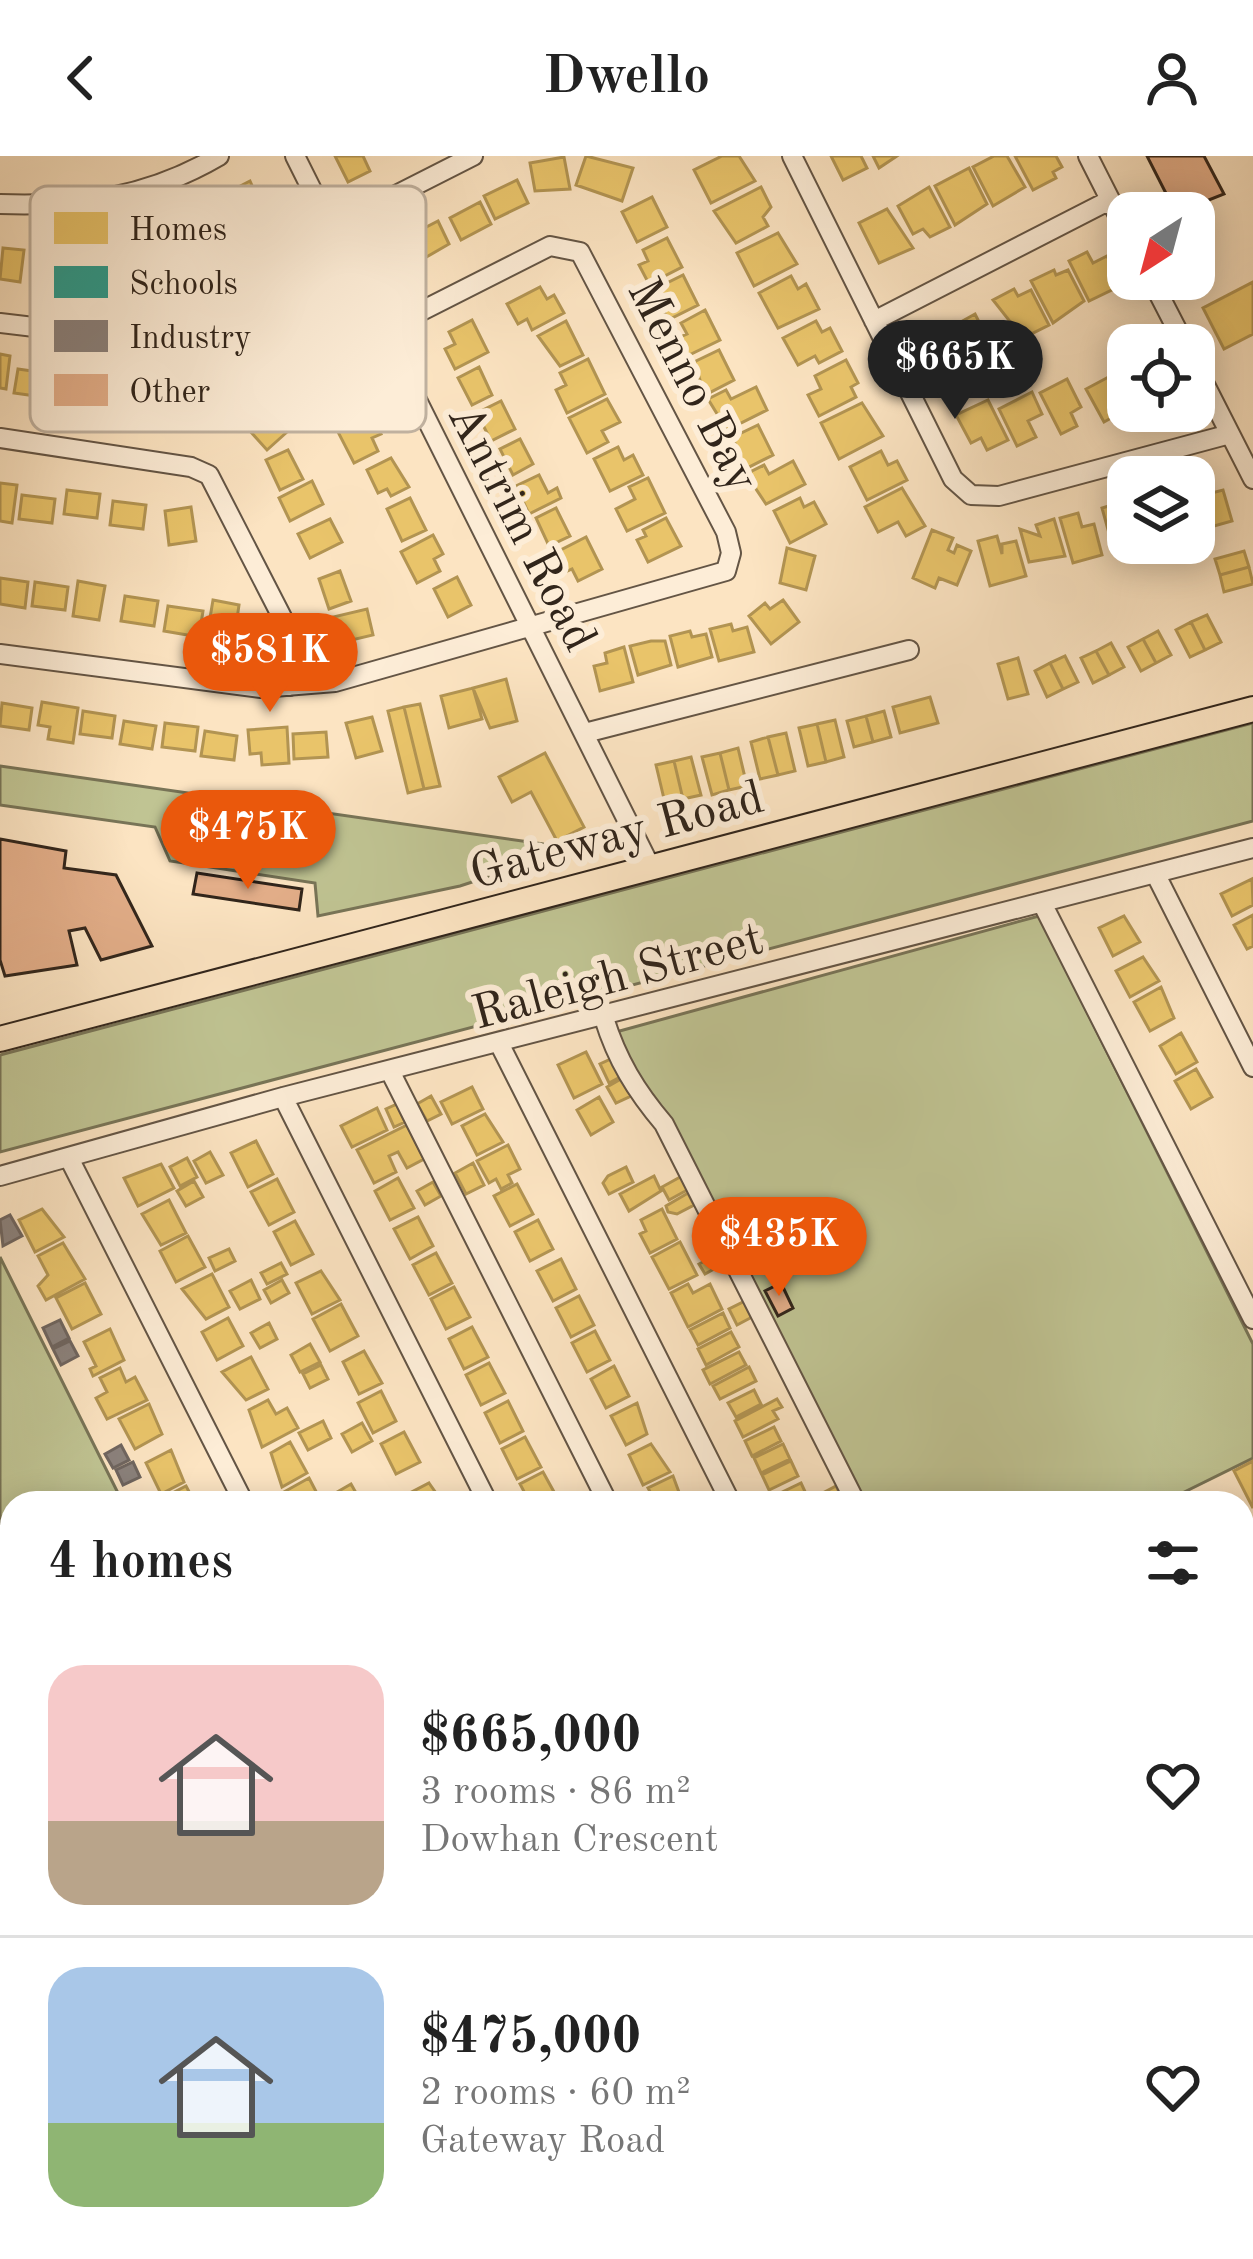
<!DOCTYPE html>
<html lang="en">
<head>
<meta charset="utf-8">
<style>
  :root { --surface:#fff; --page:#f6f6f6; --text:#222; --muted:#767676; --line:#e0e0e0; --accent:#ea580c }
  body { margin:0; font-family:"Old Standard TT",serif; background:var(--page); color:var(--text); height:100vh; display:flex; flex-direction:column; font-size:45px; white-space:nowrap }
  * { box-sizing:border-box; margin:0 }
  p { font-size:39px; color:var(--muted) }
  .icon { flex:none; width:66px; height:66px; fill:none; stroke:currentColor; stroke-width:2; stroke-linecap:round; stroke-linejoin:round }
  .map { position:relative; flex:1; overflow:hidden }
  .panel { position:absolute; left:0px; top:1335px; width:1254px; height:768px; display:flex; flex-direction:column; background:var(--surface); border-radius:36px 36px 0 0; box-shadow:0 6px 30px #0003 }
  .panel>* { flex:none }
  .needle { width:78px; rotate:216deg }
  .tools { position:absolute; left:1107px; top:36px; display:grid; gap:24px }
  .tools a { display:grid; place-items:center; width:108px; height:108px; border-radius:24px; background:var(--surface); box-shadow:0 6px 30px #0003; font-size:60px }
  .price { position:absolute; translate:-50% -102px; padding:0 27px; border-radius:42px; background:var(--accent); color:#fff; font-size:39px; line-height:78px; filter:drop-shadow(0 3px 6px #0008) }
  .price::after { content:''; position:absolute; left:50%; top:72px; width:36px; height:27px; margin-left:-18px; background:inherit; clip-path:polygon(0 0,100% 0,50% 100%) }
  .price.selected { background:#222; color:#fff }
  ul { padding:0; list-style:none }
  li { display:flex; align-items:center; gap:36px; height:300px; padding:0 48px }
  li+li { border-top:3px solid var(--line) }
  li span { display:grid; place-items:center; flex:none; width:336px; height:240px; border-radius:36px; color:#555 }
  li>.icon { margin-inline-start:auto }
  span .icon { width:144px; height:144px; fill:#fffc; stroke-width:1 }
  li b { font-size:51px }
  h2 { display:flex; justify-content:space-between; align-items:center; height:144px; padding:0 48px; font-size:51px }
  header { display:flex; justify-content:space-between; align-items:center; height:156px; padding:0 48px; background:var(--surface); font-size:54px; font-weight:600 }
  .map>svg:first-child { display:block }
  .green { fill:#c0c493; stroke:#787457; stroke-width:3 }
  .homes { fill:#e9c46a; stroke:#b29452; stroke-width:3 }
  .schools { fill:#2a9d8f; stroke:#2c796c; stroke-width:3 }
  .industry { fill:#8a817c; stroke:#6f655f; stroke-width:3 }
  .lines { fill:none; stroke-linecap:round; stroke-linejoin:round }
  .stream { stroke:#777f7d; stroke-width:6 }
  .building { fill:#e3ae89; stroke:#31251b; stroke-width:3 }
  .minor-casing { stroke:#645545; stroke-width:22 }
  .major-casing { stroke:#31251b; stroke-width:28 }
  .minor { stroke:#fdedd7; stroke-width:18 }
  .major { stroke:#fce4c2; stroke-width:24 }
  .labels { text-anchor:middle; stroke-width:12; stroke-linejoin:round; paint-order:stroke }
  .street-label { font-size:48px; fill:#31251b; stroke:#fdedd7 }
  .key { fill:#fdedd7; stroke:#c0b19f; stroke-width:3 }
  .key-label { font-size:33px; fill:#31251b }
</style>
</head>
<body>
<header><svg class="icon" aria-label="back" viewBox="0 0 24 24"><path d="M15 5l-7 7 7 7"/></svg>Dwello<svg class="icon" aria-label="person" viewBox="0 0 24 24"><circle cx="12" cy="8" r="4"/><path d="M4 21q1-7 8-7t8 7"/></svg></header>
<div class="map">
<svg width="1253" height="2103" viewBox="0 0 1253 2103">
  <rect width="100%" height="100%" fill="#fce4c2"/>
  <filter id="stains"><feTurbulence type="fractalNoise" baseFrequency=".00167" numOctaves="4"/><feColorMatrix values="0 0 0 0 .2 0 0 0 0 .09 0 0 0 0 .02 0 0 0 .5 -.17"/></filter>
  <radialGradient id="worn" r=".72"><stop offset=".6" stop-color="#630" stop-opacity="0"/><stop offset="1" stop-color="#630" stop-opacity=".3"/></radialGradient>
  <!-- green -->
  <path class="green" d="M1253 567V665L0 996V899Z
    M0 610 543 688 555 699 460 730 318 760 315 727 170 705 155 671 0 649Z
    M1039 760 1253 1188V1302L1162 1347H857L616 876Z
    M0 1101 123 1347H12V2091H494L500 2103H0Z"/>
  <!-- homes -->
  <path class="homes" d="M335 0H363L370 15 348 26Z
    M586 0 633 12 622 45 576 29Z
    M722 0H739L755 25 711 47 694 14Z
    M831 0H861L867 12 843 24Z
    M873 0H897L879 12Z
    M994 0H1007L1025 31 993 50 973 11Z
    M1015 0H1056L1062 11 1053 16 1056 22 1033 34Z
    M564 1 570 33 535 35 530 7Z
    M969 12 987 48 955 69 935 30Z
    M517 24 528 47 495 63 484 40Z
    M250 25 278 87 274 89 289 117 295 113 321 175 294 189 267 129 262 131 246 101 223 39Z
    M761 31 771 51 763 61 768 70 736 87 714 55Z
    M929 31 950 71 930 81 923 73 913 78 898 50Z
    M652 41 667 71 637 86 622 56Z
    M480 46 491 68 461 84 450 62Z
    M887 53 913 92 879 107 859 67Z
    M438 65 449 88 423 103 411 79Z
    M778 77 797 108 754 130 737 97Z
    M667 82 682 111 649 128 639 109 648 105 643 94Z
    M3 92 24 94 20 126 0 123Z
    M1087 96 1093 107 1107 100 1122 129 1089 145 1069 105Z
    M1054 114 1056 119 1068 114 1084 145 1053 167 1031 125Z
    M683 119 698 149 668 164 653 134Z
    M791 120 798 133 806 128 819 153 778 172 759 137Z
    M1253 126V178L1224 193 1203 152Z
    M540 131 547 143 554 139 564 157 532 174 527 163 518 168 507 148Z
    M1014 133 1018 140 1031 134 1049 169 1023 182 993 144Z
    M705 154 720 184 687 200 678 182 687 178 681 167Z
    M975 158 983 174 999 166 1010 188 976 205 957 168Z
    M472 164 488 196 455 213 445 193 455 188 449 176Z
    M566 165 583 199 560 210 538 180Z
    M816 165 822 176 830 172 842 195 819 207 815 200 798 209 783 182Z
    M951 169 972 209 939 225 925 197 942 188 936 176Z
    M719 194 734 224 705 239 694 206Z
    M0 198 10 200 6 233 0 232Z
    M588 203 605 238 567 257 556 234 566 229 560 217Z
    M846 204 858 227 851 231 856 241 819 260 808 239 821 233 815 220Z
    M479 211 492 239 472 249 458 222Z
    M18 213 53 218 50 242 14 237Z
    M1118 216 1128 235V255L1139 256 1116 268 1113 261 1104 266 1086 233Z
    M1067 223 1081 251 1071 257 1077 270 1061 278 1040 237Z
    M756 231 767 254 727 274 708 243 726 234 731 243Z
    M1032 236 1042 258 1028 265 1036 281 1017 290 999 253Z
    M607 243 620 266 602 275 608 286 587 297 569 262Z
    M988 244 1008 284 987 294 981 282 971 287 956 259Z
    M501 245 515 273 491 285 477 257Z
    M862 247 883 280 839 303 821 267Z
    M262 248 287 276 267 294 242 266Z
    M371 259 381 278 372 282 378 295 354 307 338 276Z
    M758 269 773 299 743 314 733 281Z
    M520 283 533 308 513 319 500 293Z
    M618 291 624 304 633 299 643 319 610 335 594 303Z
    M288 294 303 323 280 334 266 304Z
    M881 295 888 309 897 305 907 324 867 344 850 311Z
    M391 302 409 331 391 340 387 333 378 337 367 314Z
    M793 305 805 328 766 348 746 318 764 309 769 318Z
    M539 319 548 337 557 332 561 342 529 358 516 330Z
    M648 322 665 357 627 375 616 353 635 343 629 331Z
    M312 325 323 348 290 365 279 342Z
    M1205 326 1208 338 1223 334 1232 365 1196 375 1194 329Z
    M0 327 17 329 12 367 0 365Z
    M902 332 925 370 906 380 898 366 878 376 865 351Z
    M67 334 100 338 97 362 64 358Z
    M22 339 55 343 52 367 19 363Z
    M410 342 426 374 402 385 387 353Z
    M800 342 804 351 814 346 826 368 790 387 774 355Z
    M1128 344V376L1110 381 1102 352Z
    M113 345 146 349 143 373 110 369Z
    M191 351 196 385 169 389 165 355Z
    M556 352 570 380 549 390 536 362Z
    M1078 357 1082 371 1094 368 1102 399 1073 407 1060 362Z
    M666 362 681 390 648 406 637 384 646 380 643 374Z
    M330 363 342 386 310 402 298 378Z
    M1054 363 1065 400 1029 406 1020 373 1040 380 1036 369Z
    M932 374 953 382 948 394 954 397 957 389 971 395 957 429 939 422 935 432 913 422Z
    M433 379 443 398 434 403 440 415 417 427 401 396Z
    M997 380 1002 398V388L1016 385 1026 420 990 430 978 385Z
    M586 381 602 413 578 425 572 413 563 417 553 398Z
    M787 392 815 400 806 434 780 427Z
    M1244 395 1249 411 1220 419 1215 403Z
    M1249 411 1253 428 1224 436 1220 419Z
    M340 415 351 445 329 453 319 423Z
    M457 421 471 449 448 461 434 433Z
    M0 422 28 426 25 452 0 448Z
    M78 425 105 430 99 464 73 460Z
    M35 426 68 431 65 454 32 450Z
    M125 440 158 445 154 470 121 465Z
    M213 444 239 449 234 484 207 480Z
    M783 444 799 466 771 488 749 460 765 447 770 453Z
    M168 450 203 455 199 481 164 475Z
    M367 453 373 479 339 487 333 461Z
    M1207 459 1221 486 1205 494 1191 466Z
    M1191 466 1205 494 1190 501 1176 474Z
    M731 468 733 475 747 471 754 496 719 505 710 473Z
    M690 475 692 481 706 478 712 501 678 511 670 480Z
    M1158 475 1171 499 1156 507 1143 483Z
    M1143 483 1156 507 1141 515 1128 491Z
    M651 485H665L671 509 638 519 630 490Z
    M1111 487 1124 511 1109 519 1096 495Z
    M624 491 633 526 600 535 594 510 607 507 605 497Z
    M1096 495 1109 519 1093 527 1081 502Z
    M1065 500 1078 526 1063 533 1050 507Z
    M1018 502 1028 538 1008 543 998 508Z
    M1050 507 1063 533 1047 541 1035 515Z
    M506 523 517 565 490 572 473 532Z
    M473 532 482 563 449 572 441 540Z
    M930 541 938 567 900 577 893 551Z
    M42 546 78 552 73 587 48 583 50 571 38 569Z
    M2 547 32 552 29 574 0 570Z
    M420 548 440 630 424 633 404 551Z
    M404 551 424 633 408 637 388 555Z
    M83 555 115 560 112 582 80 578Z
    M884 555 891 581 873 586 866 560Z
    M866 560 873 586 854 591 847 565Z
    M372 561 382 595 356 602 346 567Z
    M835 564 844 601 826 606 817 568Z
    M124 565 156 570 152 593 120 588Z
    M165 567 198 571 195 595 162 591Z
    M817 568 826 606 808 610 799 572Z
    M287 571 289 607 262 609 261 597 250 598 248 574Z
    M205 575 237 580 234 604 201 600Z
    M326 576 328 601 294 603 293 578Z
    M786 577 795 615 778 619 768 581Z
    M768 581 778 619 760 623 751 586Z
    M738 592 747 630 729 634 720 597Z
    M545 597 584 671 557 685 531 636 512 646 499 621Z
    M720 597 729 634 712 639 702 601Z
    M691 601 701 639 683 643 674 605Z
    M674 605 683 643 665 647 656 609Z
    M1252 723 1253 749 1232 760 1221 738Z
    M1253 759V790L1247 793 1234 769Z
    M1124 760 1140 786 1113 800 1099 772Z
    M1143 801 1159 825 1130 841 1116 815Z
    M1161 831 1174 862 1150 875 1134 846Z
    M1181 877 1197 906 1176 918 1160 890Z
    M586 896 602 928 574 942 558 909Z
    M613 902 622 920 609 927 600 908Z
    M1196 913 1212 941 1191 953 1175 925Z
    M621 923 631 940 616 947 607 931Z
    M472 931 483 953 452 968 441 946Z
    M431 940 441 958 427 965 417 948Z
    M599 941 613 966 591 979 577 954Z
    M397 948 405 966 394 971 386 953Z
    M377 952 387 974 352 991 341 970Z
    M485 958 503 986 477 999 462 970Z
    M407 969 424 1003 407 1012 398 996 389 1000 396 1016 374 1027 357 994Z
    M256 985 273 1018 248 1031 231 997Z
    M508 989 520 1013 508 1019 512 1027 501 1033 496 1023 489 1027 477 1005Z
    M210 996 223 1019 206 1027 194 1005Z
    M187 1002 197 1021 180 1030 170 1011Z
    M473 1007 484 1029 466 1038 455 1017Z
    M161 1008 174 1032 138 1050 124 1022Z
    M626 1011 633 1026 609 1038 603 1027 608 1020Z
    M654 1020 661 1035 629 1055 620 1038Z
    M682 1020 689 1033 669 1044 662 1031Z
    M398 1022 414 1052 390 1064 375 1035Z
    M277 1023 294 1056 269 1069 251 1036Z
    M194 1025 203 1041 186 1050 177 1035Z
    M433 1026 441 1040 425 1049 417 1035Z
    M517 1028 533 1058 510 1070 494 1040Z
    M688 1037 694 1049 677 1058 668 1056 666 1050Z
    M169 1044 186 1077 161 1089 142 1058Z
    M42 1053 64 1081 35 1096 19 1064Z
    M662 1053 677 1083 650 1097 640 1078 646 1075 641 1064Z
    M418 1061 433 1090 410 1103 394 1073Z
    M538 1064 553 1093 530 1105 515 1076Z
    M295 1065 313 1098 291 1109 274 1076Z
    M188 1080 205 1111 176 1126 160 1095Z
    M680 1086 697 1119 669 1133 652 1101Z
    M63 1087 85 1123 46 1144 38 1130 48 1119 38 1100Z
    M229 1093 235 1105 215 1115 209 1102Z
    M436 1097 452 1127 429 1139 413 1109Z
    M718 1098 723 1108 705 1118 699 1108Z
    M561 1103 576 1133 553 1145 537 1115Z
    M281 1107 287 1118 267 1128 261 1117Z
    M321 1115 340 1144 312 1158 296 1127Z
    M212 1118 229 1151 206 1163 182 1133Z
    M251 1124 260 1143 240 1153 230 1135Z
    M282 1124 289 1137 271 1147 264 1134Z
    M85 1127 101 1158 72 1173 56 1142Z
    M688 1128 693 1137 710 1128 722 1153 688 1171 671 1137Z
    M454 1131 470 1161 446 1173 431 1143Z
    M579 1140 594 1169 571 1181 556 1152Z
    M745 1145 754 1160 737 1169 729 1153Z
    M341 1148 358 1180 330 1195 313 1163Z
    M723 1157 730 1172 698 1189 690 1174Z
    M228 1162 243 1190 217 1204 202 1176Z
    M269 1167 277 1183 260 1192 251 1177Z
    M472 1171 488 1201 464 1213 449 1183Z
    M110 1173 124 1204 93 1220 90 1213 96 1210 84 1186Z
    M595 1175 610 1204 587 1216 572 1187Z
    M731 1176 739 1191 706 1209 698 1193Z
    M310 1188 320 1206 300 1216 291 1199Z
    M364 1195 382 1227 359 1238 343 1206Z
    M739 1196 746 1209 710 1228 703 1214Z
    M251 1201 268 1233 246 1244 222 1216Z
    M489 1207 505 1237 481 1249 466 1219Z
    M321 1209 328 1223 310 1232 303 1218Z
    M614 1210 629 1240 606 1252 591 1223Z
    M749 1211 756 1225 720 1243 713 1230Z
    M120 1212 126 1226 135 1221 147 1244 107 1263 96 1242 107 1236 100 1222Z
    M754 1234 761 1248 736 1261 728 1247Z
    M381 1235 396 1265 373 1277 358 1247Z
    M777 1243 782 1251 773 1255 778 1263 743 1281 735 1265Z
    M268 1244 276 1258 287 1252 298 1272 262 1291 249 1254Z
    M508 1245 523 1275 500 1287 485 1257Z
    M637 1247 647 1278 626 1289 611 1260Z
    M149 1248 162 1278 135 1293 119 1263Z
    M323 1265 331 1282 308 1294 299 1277Z
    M362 1267 372 1285 352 1296 342 1278Z
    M774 1271 781 1285 752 1300 745 1285Z
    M404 1276 420 1306 396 1318 381 1288Z
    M525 1281 541 1311 517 1323 502 1293Z
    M290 1286 307 1317 282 1331 271 1297Z
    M651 1288 670 1316 643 1329 629 1299Z
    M783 1288 790 1303 761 1317 754 1302Z
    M171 1294 184 1326 161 1338 146 1307Z
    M791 1305 798 1320 769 1334 762 1319Z
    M1253 1305V1352L1234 1315Z
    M543 1316 559 1345 530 1347 520 1328Z
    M673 1320 683 1347H656L648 1332Z
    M309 1322 322 1347H287L282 1337Z
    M429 1327 443 1347H410L406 1339Z
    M801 1327 808 1342 774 1347 772 1341Z
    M351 1328 360 1344 337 1347 332 1339Z
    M186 1330 195 1347H160L159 1344Z
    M836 1330 844 1345 818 1347 819 1339Z
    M1253 1982V2018L1243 2023 1242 1988Z
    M552 2091H573L579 2103H544L541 2097Z
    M673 2091H704L710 2103H669L665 2095Z
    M792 2091H818V2092L798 2103Z
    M927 2091H936L942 2103H913Z
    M1154 2091H1186L1191 2101 1160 2103Z
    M1055 2092 1061 2103H1034Z"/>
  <!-- schools -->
  <path class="schools" d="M1253 1661V1715L1242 1721V1666Z"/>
  <!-- industry -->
  <path class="industry" d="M10 1059 22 1080 3 1090 0 1064Z
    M60 1164 69 1182 52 1191 43 1172Z
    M70 1185 78 1200 61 1209 53 1193Z
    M121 1289 129 1304 113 1312 105 1298Z
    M133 1306 140 1321 123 1329 116 1314Z"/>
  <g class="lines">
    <!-- stream -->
    <path class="stream" d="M0 1729 12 1721
      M0 2002 7 1999"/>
  </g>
  <!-- building -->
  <path class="building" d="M1147 0H1204L1224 38 1176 57Z
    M0 683 66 695 64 712 116 719 152 790 101 804 85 772 69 775 77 809 5 820 0 804Z
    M197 717 302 733 299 754 193 738Z
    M781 1127 793 1152 778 1160 765 1135Z"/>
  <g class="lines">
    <defs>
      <path id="minor" d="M295 0 651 712
        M792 0 953 323 971 339 999 340 1230 278
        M1088 0 1128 79
        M0 48C80 51 149 41 219 0
        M331 72 473 0
        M1151 123 1185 189
        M874 165 1110 44
        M0 167 143 184 151 176 152 164 125 40
        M1194 207 1253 323
        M0 282 191 311 209 319 285 467 290 530
        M0 498 261 532 335 526 726 415 731 397 726 376 580 96 550 90 382 175
        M585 577 909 494
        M1156 719 1253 911
        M1042 747 1253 1163
        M604 862C617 904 636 935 664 968L856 1347
        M500 889 731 1347
        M391 917 608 1347
        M283 941 488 1347
        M69 1002 244 1347
        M0 1020 283 941 1253 692
        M1242 1767 1253 1762
        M1242 1862 1253 1883
        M617 2091 623 2103
        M738 2091 744 2103
        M863 2091 869 2103
        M984 2091 990 2103
        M1106 2091 1112 2103
        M1232 2091 1239 2103"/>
      <path id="major" d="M0 883 1253 553"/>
    </defs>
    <!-- minor casing -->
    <use href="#minor" class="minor-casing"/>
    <!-- major casing -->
    <use href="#major" class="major-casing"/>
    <!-- minor -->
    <use href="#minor" class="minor"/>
    <!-- major -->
    <use href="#major" class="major"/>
  </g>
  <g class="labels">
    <!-- street labels -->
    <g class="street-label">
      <text transform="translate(695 228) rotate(63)" y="17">Menno Bay</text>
      <text transform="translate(524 370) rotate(63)" y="17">Antrim Road</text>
      <text transform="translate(616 677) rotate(-15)" y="17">Gateway Road</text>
      <text transform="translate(617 818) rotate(-15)" y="17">Raleigh Street</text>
    </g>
  </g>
  <!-- legend -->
  <rect x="30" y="30" width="396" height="246" rx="18" class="key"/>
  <rect x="54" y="56" width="54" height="32" fill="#e9c46a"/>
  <rect x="54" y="110" width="54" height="32" fill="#2a9d8f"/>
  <rect x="54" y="164" width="54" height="32" fill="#8a817c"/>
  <rect x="54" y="218" width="54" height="32" fill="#e3ae89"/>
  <g class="key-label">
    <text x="129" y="84">Homes</text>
    <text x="129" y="138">Schools</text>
    <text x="129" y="192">Industry</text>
    <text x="129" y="246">Other</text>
  </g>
  <rect width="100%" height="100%" filter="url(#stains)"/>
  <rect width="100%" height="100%" fill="url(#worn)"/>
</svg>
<div class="tools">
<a><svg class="needle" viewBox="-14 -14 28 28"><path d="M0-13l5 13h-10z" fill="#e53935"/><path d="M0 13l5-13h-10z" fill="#767676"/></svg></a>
<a><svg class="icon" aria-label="locate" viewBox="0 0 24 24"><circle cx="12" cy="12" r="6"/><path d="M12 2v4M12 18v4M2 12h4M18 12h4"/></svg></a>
<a><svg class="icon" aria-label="layers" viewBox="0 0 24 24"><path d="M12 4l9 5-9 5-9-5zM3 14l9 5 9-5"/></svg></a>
</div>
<b class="price selected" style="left:955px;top:266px">$665K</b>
<b class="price" style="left:270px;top:559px">$581K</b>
<b class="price" style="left:248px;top:736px">$475K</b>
<b class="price" style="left:779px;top:1143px">$435K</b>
<section class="panel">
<h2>4 homes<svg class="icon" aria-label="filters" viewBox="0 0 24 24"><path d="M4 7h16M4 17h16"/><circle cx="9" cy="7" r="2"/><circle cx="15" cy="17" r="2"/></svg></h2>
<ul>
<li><span style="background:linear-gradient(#f6c9c9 65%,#b9a48a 0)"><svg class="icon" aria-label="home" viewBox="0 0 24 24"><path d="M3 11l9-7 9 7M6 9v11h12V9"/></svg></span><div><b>$665,000</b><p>3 rooms · 86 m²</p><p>Dowhan Crescent</p></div><svg class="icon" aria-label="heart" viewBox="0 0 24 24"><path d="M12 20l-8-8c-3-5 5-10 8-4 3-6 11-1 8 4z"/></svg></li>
<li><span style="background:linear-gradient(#a9c7e8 65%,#8fb573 0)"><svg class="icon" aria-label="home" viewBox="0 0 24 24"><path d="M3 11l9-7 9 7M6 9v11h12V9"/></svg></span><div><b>$475,000</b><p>2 rooms · 60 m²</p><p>Gateway Road</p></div><svg class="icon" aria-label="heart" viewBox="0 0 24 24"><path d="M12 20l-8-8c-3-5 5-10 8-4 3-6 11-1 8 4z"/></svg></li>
</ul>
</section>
</div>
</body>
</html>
